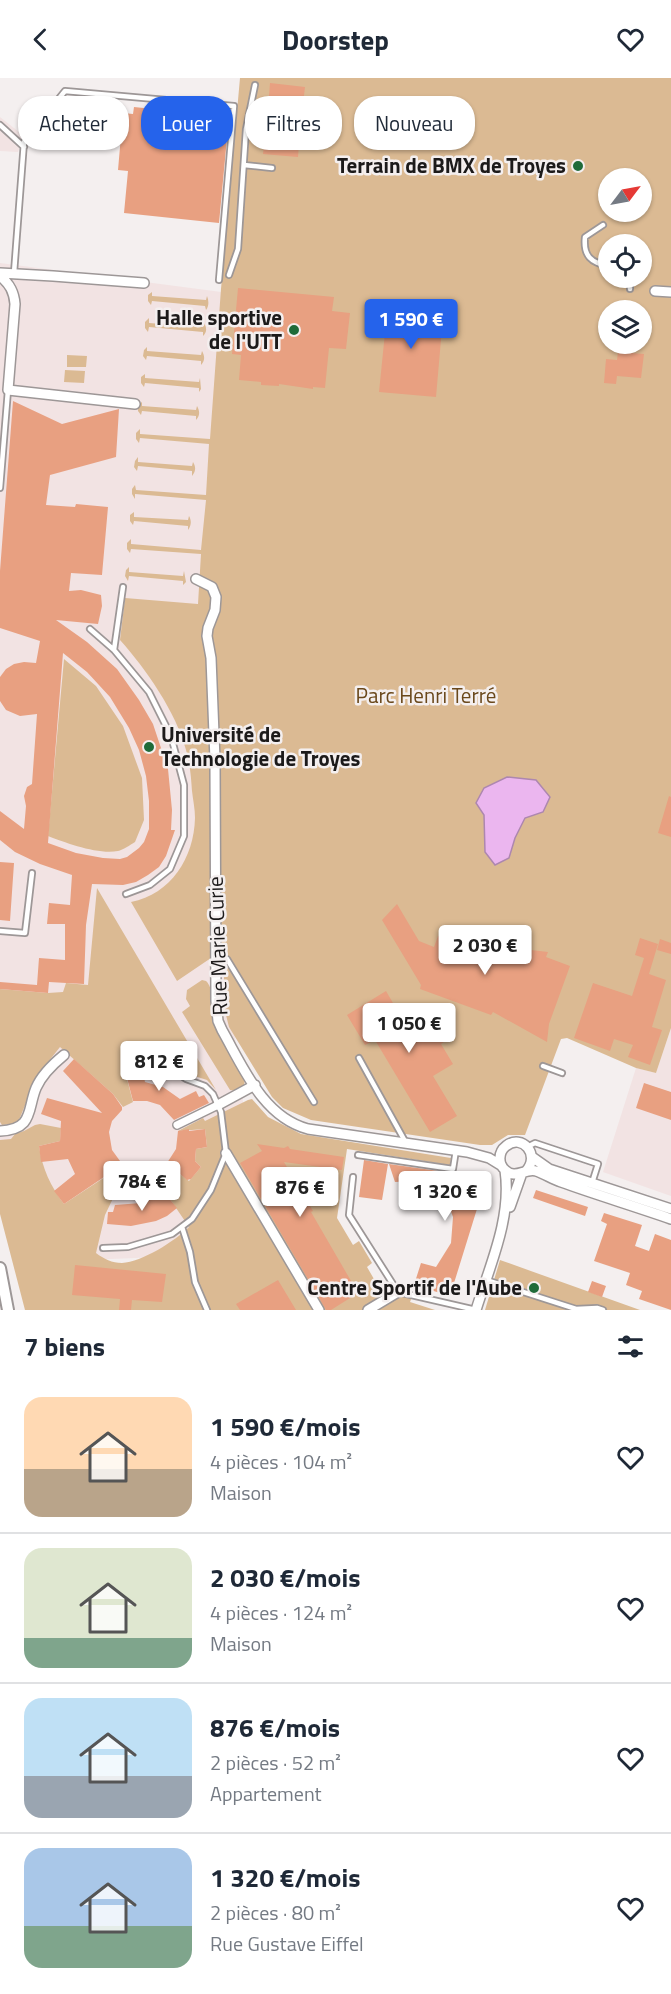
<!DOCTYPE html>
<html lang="fr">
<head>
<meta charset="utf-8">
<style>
  :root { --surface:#fff; --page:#f6f6f7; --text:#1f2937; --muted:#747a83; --line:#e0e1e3; --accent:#2563eb }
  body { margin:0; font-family:"Titillium Web",sans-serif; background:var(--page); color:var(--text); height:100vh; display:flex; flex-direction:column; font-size:22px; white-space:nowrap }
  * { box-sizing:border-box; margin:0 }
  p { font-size:20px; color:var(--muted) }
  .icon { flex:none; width:33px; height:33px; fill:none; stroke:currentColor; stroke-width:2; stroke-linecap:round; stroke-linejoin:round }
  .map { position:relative; height:1232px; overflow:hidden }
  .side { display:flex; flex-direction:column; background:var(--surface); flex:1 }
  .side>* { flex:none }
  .banner { position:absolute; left:18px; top:18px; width:636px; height:54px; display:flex; gap:12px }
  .needle { width:39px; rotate:58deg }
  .controls { position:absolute; left:598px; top:90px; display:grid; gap:12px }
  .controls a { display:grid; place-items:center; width:54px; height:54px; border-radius:50%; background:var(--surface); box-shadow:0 2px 4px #0004; font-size:30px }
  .price { position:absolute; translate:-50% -51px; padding:0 14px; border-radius:6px; background:#fff; color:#222; font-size:20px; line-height:39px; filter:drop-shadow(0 2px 3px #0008) }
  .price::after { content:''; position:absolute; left:50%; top:36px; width:18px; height:14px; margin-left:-9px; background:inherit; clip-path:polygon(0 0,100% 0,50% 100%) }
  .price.active { background:var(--accent); color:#fff }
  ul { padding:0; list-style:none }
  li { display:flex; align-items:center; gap:18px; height:150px; padding:0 24px }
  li+li { border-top:2px solid var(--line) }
  li span { display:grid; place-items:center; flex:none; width:168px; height:120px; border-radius:18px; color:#555 }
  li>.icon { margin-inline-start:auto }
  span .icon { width:72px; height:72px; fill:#fffc; stroke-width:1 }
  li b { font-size:26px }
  h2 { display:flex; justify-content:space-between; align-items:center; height:72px; padding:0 24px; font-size:26px }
  .tag { padding:0 21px; border-radius:24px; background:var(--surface); box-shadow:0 2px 4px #0004; font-size:21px; line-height:54px }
  .tag.active { background:var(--accent); color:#fff }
  header { display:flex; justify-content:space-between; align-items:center; height:78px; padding:0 24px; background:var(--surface); font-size:27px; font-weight:700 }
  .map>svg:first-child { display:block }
  .built { fill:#f2e3e3 }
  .green { fill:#dbba93; fill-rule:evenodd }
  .water { fill:#ebb6ef; stroke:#ad87af; stroke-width:1.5 }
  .building { fill:#e8a081; fill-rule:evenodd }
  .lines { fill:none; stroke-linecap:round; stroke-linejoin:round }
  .service-casing { stroke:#9d9797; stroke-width:8 }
  .pedestrian-casing { stroke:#9d9797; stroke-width:10 }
  .minor-casing { stroke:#9d9797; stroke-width:12 }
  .tertiary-casing { stroke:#9d9797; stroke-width:14 }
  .service { stroke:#fff; stroke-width:4.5 }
  .pedestrian { stroke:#fff; stroke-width:7 }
  .minor { stroke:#fff; stroke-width:9 }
  .tertiary { stroke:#fff; stroke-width:10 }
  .poi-dot { fill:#1f6b39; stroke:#f4efef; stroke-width:2 }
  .labels { text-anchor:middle; stroke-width:5; stroke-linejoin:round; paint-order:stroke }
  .poi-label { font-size:21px; font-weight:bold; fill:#1c1a1a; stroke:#f4efef; text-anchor:end }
  .park-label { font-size:21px; fill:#6a481b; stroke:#f4efef }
  .street-label { font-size:21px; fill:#1c1a1a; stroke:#f4efef }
</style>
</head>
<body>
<header><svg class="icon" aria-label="back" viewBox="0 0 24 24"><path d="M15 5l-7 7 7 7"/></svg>Doorstep<svg class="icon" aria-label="heart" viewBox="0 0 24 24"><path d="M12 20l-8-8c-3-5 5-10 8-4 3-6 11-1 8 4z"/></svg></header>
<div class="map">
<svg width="671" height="1232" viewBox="0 0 671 1232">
  <rect width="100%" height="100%" fill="#f4efef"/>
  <!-- built -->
  <path class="built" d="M0 39 24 58 18 74 0 73Z
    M0 185 229 215V909L245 1041 190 1157 159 1179 87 1182 0 1112Z
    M671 950V1118L603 1094 636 990 656 995Z"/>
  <!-- green -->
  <path class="green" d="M240 0H671V950L656 995 636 990 567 960 561 961 525 1057H508L492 1067H480L311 1042 283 1030 272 1019 229 949 224 929V890L208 882 177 903 131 824C171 816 194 780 195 740 195 731 193 722 192 713 191 699 190 685 186 672 176 634 146 591 120 562L125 520 198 526 201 476 131 471 130 475 127 471V465L131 461V466L201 472 206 422 135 416V421L132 416V411L135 407 136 412 206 417 209 366 140 360 139 365 136 361V355L140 351V356L210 361 221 211ZM609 100H642V134H609ZM609 166H642V200H609ZM609 232H642V266H609Z
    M152 214V218L206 222 207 218C209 223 209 228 206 232L205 228 152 223 151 227 148 223V217Z
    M149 240V245L203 249 204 245C207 250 207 254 203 258V254L149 249 148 254 145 250V244Z
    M147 269V273L201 277 202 273C205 278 205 283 201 287V283L147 278 146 282 143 278 144 272Z
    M67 277 87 278 86 289H67Z
    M65 292 85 293 84 305 64 304Z
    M145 296V300L199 304 200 300 201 311 199 314V310L145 305 144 309 141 305V299Z
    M142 324V328L196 332 197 328C200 333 200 338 196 342V338L142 333 141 337 138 333V327Z
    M138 379V384L192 388 193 384C196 389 196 393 192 398V393L138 388 137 393 134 389 135 383Z
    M134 434V439L188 442 189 438C192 443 191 448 188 452V448L134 443 133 447 130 443V437Z
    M129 489V494L183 498 184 493 186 504 183 507V503L129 498 128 503 125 498 126 492Z
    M64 581 96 608 123 648 142 700 144 742 135 764C130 767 123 772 118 773 99 777 66 765 48 758Z
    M97 810 216 1012 207 1002 188 996 191 990 172 979 151 973 149 980H147L145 1004 138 978 122 982 133 1024 123 1029 113 1016 60 969 37 998 19 1042 12 1046 2 1047 0 1044V911L48 915 63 914 66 905 88 907Z
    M202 902 206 903C215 911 212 935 215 948L245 1002 244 1008 236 1013 230 1012 182 934 190 928 186 921 187 912Z
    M252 1021 268 1039 301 1056 451 1080 450 1087 347 1071 337 1140 353 1167 359 1163 372 1185 367 1189 378 1208 384 1205 388 1211 387 1216 412 1219 410 1224 435 1232H25L0 1136V1062L11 1061 15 1056 24 1053 35 1047 40 1046 61 1050 60 1063 39 1068C42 1090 51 1109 64 1126L105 1099 117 1087 126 1093 105 1137 96 1175C104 1181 112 1185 122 1185 142 1184 175 1163 189 1149L159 1105 176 1093 189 1103 201 1089 195 1083 196 1071 207 1069 205 1051 178 1053 203 1040 205 1043 248 1022Z
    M500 1182 640 1232H485Z"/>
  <!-- water -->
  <path class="water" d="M507 699 536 702 550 719 543 734 525 740 515 760 509 780 495 787 485 774 484 737 476 725 484 710Z"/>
  <!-- building -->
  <path class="building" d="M270 5 305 9 302 34 268 31Z
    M134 29 229 39 219 145 124 135 128 93 118 92 123 35 133 36Z
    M266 50 300 53 298 79 263 76Z
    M238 210 334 219 332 233 350 235 346 271 329 270 325 310 313 309V311L279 306V308L261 307V304L239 302 241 277 232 276Z
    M385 223 429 227 428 238 443 239 436 319 379 314 387 235 384 234Z
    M618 274 644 276 641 300 617 298 616 306 604 305 606 281 617 282Z
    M13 323 62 346 119 331 116 379 50 397 46 427 75 429 76 426 108 429 102 497 71 495 69 513 81 512 101 517 102 528 98 546 56 542 87 564 117 591 139 622 153 646 168 691 172 732 171 752H175L166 778 159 789 148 797 136 804 123 807 92 806 86 847 84 906 49 904 48 915 0 911V904L37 907 39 880 65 882V846H47L49 825 70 827 72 797 40 786 15 774 0 762V733L24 751 26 728 24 718 27 709 32 706 37 636 20 638 6 632 0 623V599L6 591 14 586 24 584 36 585 40 563 0 550V493ZM63 575 87 594 110 619 129 650 139 672 146 698 149 723V751L144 764 139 770 127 779 120 781 103 780 76 775 48 765Z
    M669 718 671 719V759L658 755Z
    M0 784 14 785 10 843 0 842Z
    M397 826 419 863 434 869 438 858 453 863 548 874 546 879 570 888 549 946 547 964 493 934 491 937 420 911 421 907 382 842Z
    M640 860 658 866 649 896 666 902 652 949 662 952 650 987 628 979 633 967 614 961 610 973 574 960 593 905 632 918 644 880 635 877Z
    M660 861 671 865V876L657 872Z
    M386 913 404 944 421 933 430 947 437 942 448 961 441 966 453 986 433 998 457 1038 430 1054 375 962 365 967 347 937Z
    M138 978 145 1004 163 1009 180 1021 196 1013 199 1019 204 1017 209 1025 174 1042 160 1027 147 1023H133L122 981Z
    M74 981 113 1016 122 1029V1032L112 1043 109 1054 112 1072 120 1083 107 1097 64 1126 54 1113 75 1096 68 1081 41 1084 39 1068 60 1063 61 1043 41 1036 47 1020 102 1035 63 993Z
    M644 1005 671 1014V1042L636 1030Z
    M189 1051V1053L205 1051 207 1069 196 1071 195 1083 201 1089 191 1101 187 1102 167 1085 176 1071 178 1053Z
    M257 1066 284 1070 288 1068 290 1071 344 1079 342 1092 284 1084 313 1133 311 1134 358 1215 331 1232H326L240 1085 262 1073Z
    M364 1082 388 1086 382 1122 359 1119Z
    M389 1086 467 1097 481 1118 450 1218 414 1207 421 1185 436 1189 451 1165 453 1139 448 1125 444 1120 437 1119V1113L425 1106 413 1103 395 1104Z
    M158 1091 163 1103 155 1106 138 1108 123 1104 128 1092 143 1095Z
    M536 1112 588 1129 585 1138 533 1120Z
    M164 1114 177 1130 167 1138 156 1143 131 1148 107 1146 108 1134H113L115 1127 141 1125Z
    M604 1135 642 1147 635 1168 649 1173 655 1156 671 1162V1232L639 1221 642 1213 626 1207 630 1195 594 1183 607 1146 601 1143Z
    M75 1187 166 1196 162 1224 132 1222 131 1232H119L120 1221 72 1217Z
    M278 1202 296 1232H240L236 1226Z
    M592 1203 606 1208 602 1219 588 1214Z"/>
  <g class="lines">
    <defs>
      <path id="service" d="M0 47 24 69
        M244 87 272 90
        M603 147 585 159C583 178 591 185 609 188
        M14 195 24 64 65 13 234 28 219 202
        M229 197 238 171 246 51 255 7
        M630 211V200
        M0 410 8 312
        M90 551 114 572 149 614 171 658 184 707V758L170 791 150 807 126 816
        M114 572 123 509
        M0 853 25 855 32 795
        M217 878 227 881 314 1024
        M359 980 406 1065
        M543 988 562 995
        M527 1069 535 1065 598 1086 592 1105
        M358 1077 453 1091 456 1072
        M353 1099 349 1137 398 1214 476 1232
        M182 1149 190 1174 195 1204 207 1232
        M103 1170 128 1169 172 1156 192 1141 211 1112 226 1075 221 1034 213 1016 205 1008 186 1001 173 992 147 985
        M486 1202 576 1231 597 1230 603 1232"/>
      <path id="pedestrian" d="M177 1047 218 1027"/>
      <path id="minor" d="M0 195 53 198 144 205
        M0 198C10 206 14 214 15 226L8 312 135 326
        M655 213 671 214
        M196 501 212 509 216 519 215 532 208 550 207 558 211 580 215 682 216 923 218 943 222 952C243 989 263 1039 308 1051L467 1074 489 1080 502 1088
        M218 1027 255 1007
        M0 1053C34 1051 27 1032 36 1010 42 996 53 986 64 977
        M226 1075 319 1232
        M532 1079 549 1091 671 1131
        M526 1093C541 1077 522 1055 506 1068 498 1074 498 1086 505 1092 515 1102 525 1090 536 1093 544 1096 553 1101 561 1104 597 1117 634 1128 671 1141
        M510 1129 522 1095
        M368 1232 398 1214
        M476 1232C490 1187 512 1140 505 1092"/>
      <path id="tertiary" d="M0 1190 8 1232"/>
    </defs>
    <!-- service casing -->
    <use href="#service" class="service-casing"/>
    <!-- pedestrian casing -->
    <use href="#pedestrian" class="pedestrian-casing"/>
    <!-- minor casing -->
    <use href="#minor" class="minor-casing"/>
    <!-- tertiary casing -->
    <use href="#tertiary" class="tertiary-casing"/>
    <!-- service -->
    <use href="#service" class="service"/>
    <!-- pedestrian -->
    <use href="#pedestrian" class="pedestrian"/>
    <!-- minor -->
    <use href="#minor" class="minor"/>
    <!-- tertiary -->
    <use href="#tertiary" class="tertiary"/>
  </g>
  <!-- markers -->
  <g class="poi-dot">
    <circle cx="578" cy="88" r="6"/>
    <circle cx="294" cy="252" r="6"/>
    <circle cx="149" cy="669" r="6"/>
    <circle cx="534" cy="1210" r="6"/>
  </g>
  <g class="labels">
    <!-- poi labels -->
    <g class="poi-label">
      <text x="566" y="95">Terrain de BMX de Troyes</text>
      <text x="282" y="247">Halle sportive<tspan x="282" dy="24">de l'UTT</tspan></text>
      <text x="161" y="664" text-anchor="start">Université de<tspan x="161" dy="24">Technologie de Troyes</tspan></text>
      <text x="522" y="1217">Centre Sportif de l'Aube</text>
    </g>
    <!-- park labels -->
    <g class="park-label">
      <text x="426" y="625">Parc Henri Terré</text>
    </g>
    <!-- street labels -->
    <g class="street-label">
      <text transform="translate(218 868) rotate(-92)" y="7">Rue Marie Curie</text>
    </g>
  </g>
</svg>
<div class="controls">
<a><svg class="needle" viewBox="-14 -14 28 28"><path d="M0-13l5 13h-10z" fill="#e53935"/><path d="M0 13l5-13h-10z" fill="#747a83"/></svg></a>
<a><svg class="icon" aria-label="locate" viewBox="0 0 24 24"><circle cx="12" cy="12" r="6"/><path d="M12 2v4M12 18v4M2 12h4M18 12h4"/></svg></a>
<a><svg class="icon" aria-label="layers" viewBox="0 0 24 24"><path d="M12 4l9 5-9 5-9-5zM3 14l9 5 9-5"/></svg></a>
</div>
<b class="price active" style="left:411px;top:272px">1 590 €</b>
<b class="price" style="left:485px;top:898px">2 030 €</b>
<b class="price" style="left:409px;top:976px">1 050 €</b>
<b class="price" style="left:159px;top:1014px">812 €</b>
<b class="price" style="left:142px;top:1134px">784 €</b>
<b class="price" style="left:300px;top:1140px">876 €</b>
<b class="price" style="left:445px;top:1144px">1 320 €</b>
<div class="banner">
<a class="tag">Acheter</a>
<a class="tag active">Louer</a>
<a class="tag">Filtres</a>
<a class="tag">Nouveau</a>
</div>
</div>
<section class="side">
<h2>7 biens<svg class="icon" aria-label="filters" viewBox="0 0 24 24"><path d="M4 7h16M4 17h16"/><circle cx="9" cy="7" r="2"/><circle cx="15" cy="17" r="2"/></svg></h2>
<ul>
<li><span style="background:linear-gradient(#ffd9b3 60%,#b9a48a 0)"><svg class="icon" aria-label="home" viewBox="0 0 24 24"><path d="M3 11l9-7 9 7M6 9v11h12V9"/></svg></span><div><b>1 590 €/mois</b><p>4 pièces · 104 m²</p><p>Maison</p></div><svg class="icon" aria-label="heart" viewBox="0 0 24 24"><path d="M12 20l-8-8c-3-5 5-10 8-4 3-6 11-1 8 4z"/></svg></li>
<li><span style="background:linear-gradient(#dfe7d0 75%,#7fa58c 0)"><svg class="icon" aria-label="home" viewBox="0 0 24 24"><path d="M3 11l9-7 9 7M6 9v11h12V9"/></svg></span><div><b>2 030 €/mois</b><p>4 pièces · 124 m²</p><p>Maison</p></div><svg class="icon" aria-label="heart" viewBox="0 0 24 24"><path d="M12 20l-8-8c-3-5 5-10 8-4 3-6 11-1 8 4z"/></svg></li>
<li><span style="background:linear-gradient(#bfe0f5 65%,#9aa5b1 0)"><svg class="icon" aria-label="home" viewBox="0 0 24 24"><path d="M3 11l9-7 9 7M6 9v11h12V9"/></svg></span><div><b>876 €/mois</b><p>2 pièces · 52 m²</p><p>Appartement</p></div><svg class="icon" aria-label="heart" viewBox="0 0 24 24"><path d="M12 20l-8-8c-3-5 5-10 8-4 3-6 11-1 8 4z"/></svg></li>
<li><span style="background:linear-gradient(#a9c7e8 65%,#7fa58c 0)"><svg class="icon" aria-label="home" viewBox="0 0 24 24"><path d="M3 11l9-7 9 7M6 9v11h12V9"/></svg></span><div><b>1 320 €/mois</b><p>2 pièces · 80 m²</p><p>Rue Gustave Eiffel</p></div><svg class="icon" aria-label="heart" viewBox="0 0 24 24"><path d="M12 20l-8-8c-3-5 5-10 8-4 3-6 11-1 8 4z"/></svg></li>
</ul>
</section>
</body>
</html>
